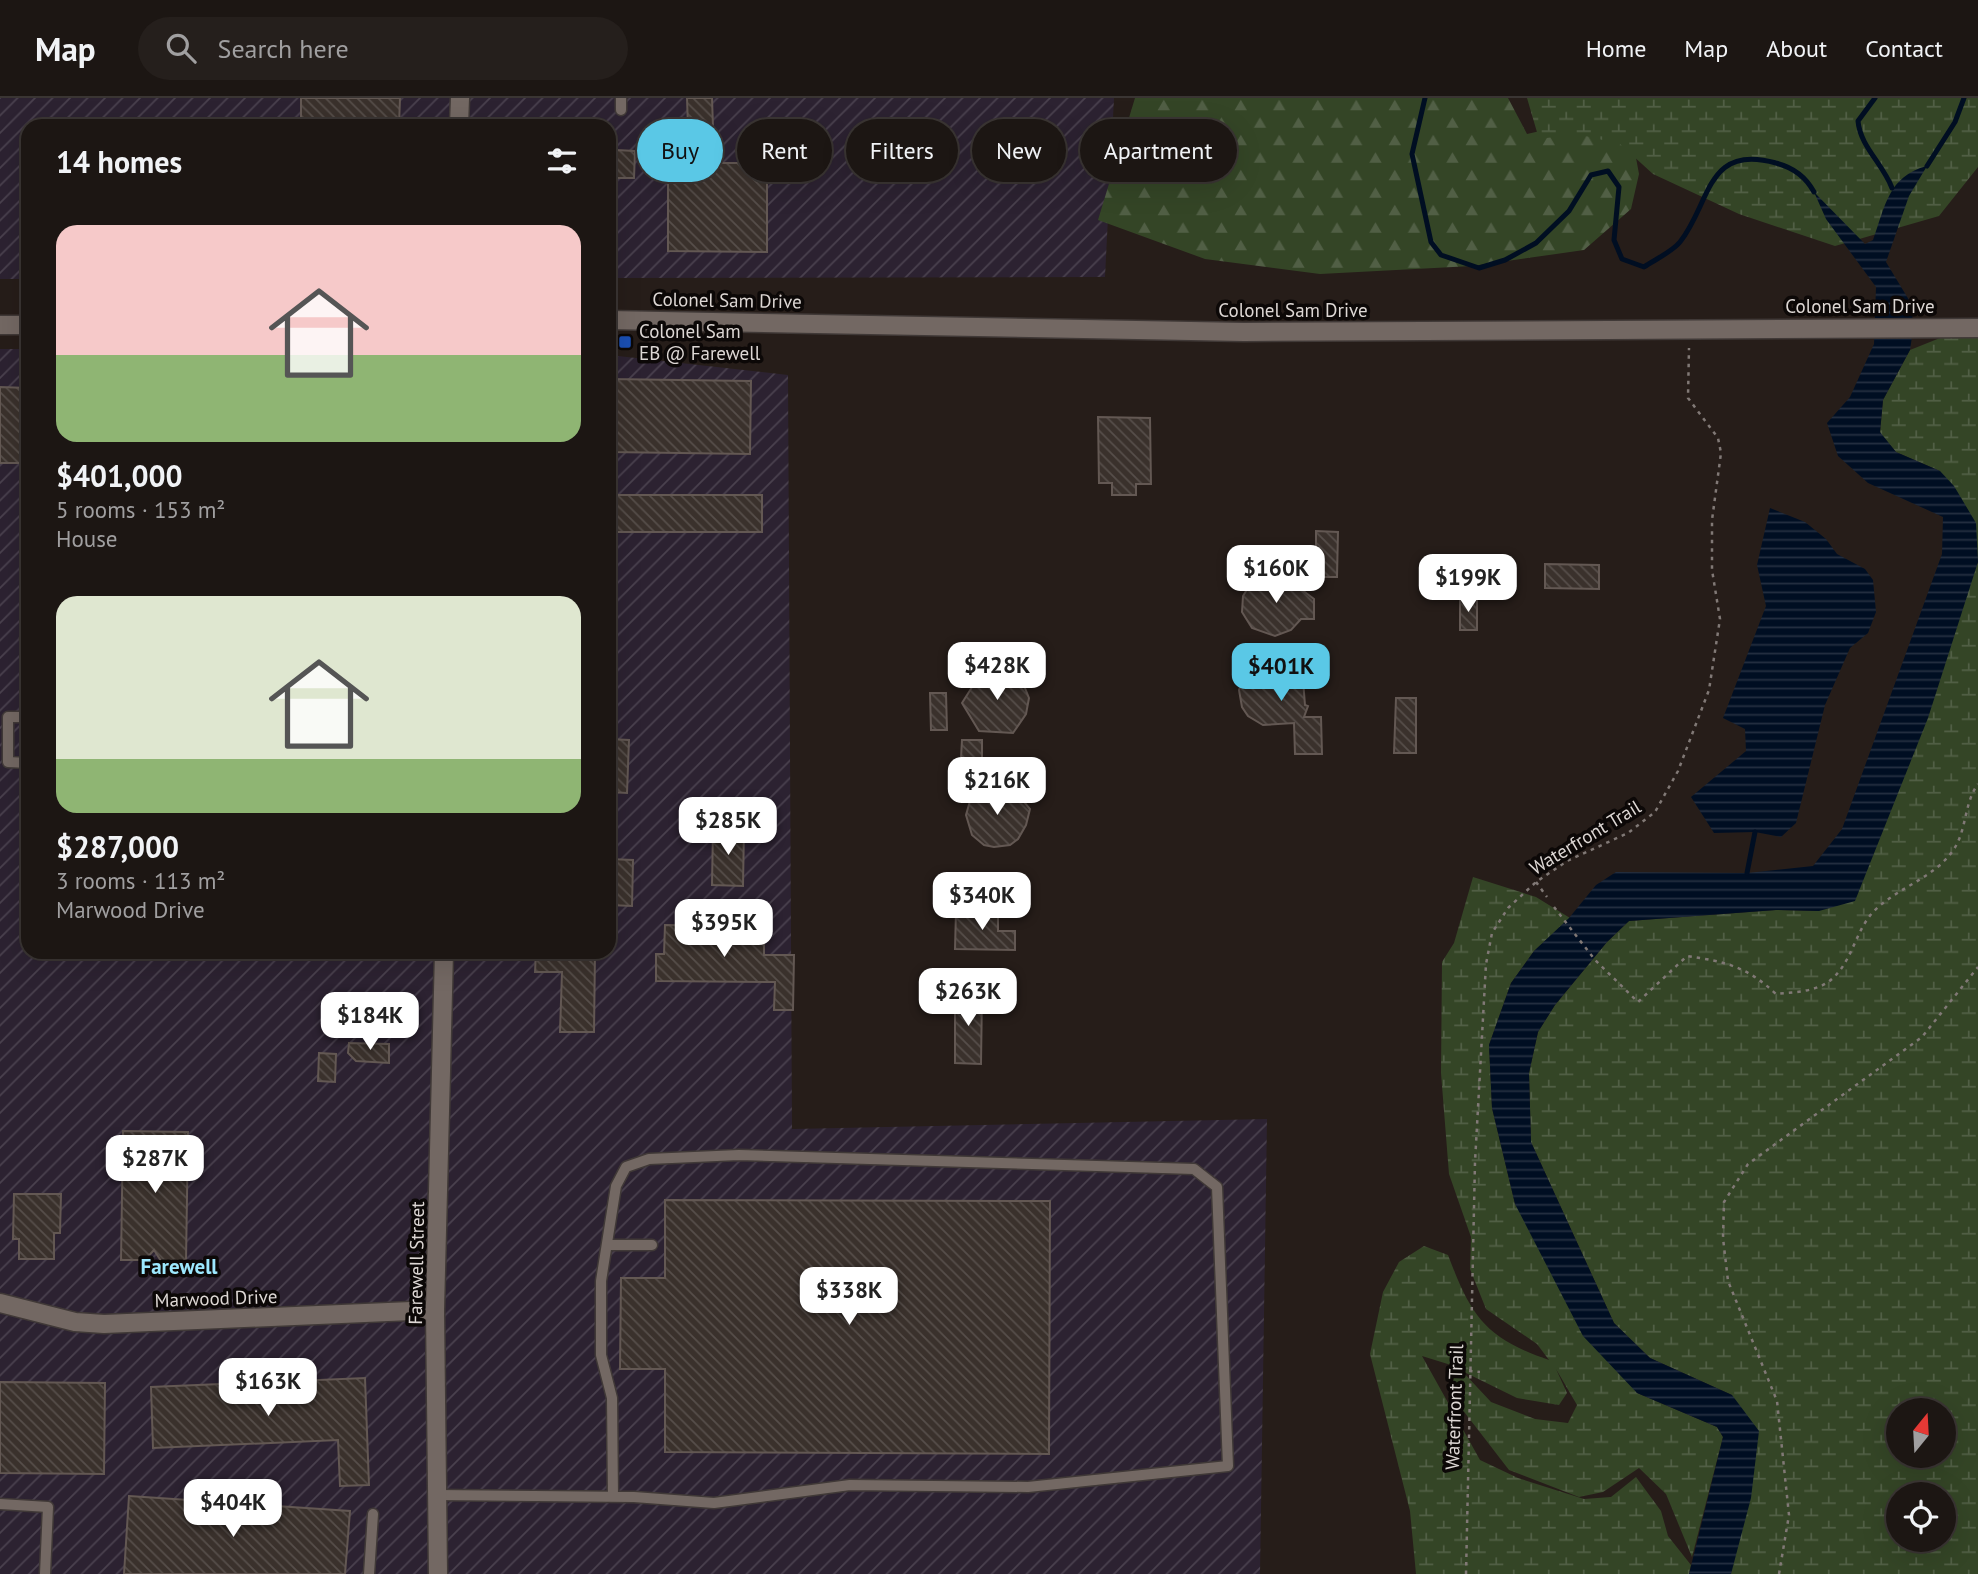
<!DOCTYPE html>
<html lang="en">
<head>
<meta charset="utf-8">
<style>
  :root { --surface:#1c1613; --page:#251f1c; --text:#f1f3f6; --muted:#a09fa0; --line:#3a3533; --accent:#5ac8e6 }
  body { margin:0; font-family:"PT Sans",sans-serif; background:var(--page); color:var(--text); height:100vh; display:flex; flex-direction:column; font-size:26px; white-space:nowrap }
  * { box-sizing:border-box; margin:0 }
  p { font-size:23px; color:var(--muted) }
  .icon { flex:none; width:38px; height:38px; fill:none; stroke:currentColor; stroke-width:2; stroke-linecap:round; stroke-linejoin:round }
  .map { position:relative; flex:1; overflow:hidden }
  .panel { position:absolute; left:21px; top:21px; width:595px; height:840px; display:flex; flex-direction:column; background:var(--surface); border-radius:21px; box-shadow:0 7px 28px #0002,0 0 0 2px var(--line) }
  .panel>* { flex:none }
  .guide { position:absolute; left:637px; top:21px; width:665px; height:63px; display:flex; gap:14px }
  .needle { width:46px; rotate:18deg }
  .tools { position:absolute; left:1886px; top:1300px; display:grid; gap:14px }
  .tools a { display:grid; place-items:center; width:70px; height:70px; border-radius:50%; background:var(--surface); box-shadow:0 7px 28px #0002,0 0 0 2px var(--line); font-size:35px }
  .price { position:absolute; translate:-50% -60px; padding:0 16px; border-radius:14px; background:#fff; color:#222; font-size:23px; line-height:46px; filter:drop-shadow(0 2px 4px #0008) }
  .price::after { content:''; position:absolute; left:50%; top:42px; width:21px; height:16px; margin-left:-10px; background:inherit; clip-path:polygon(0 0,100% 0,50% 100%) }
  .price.current { background:var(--accent); color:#111 }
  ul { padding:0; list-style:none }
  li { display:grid; align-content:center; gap:14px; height:371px; padding:0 35px }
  li span { display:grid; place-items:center; height:217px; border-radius:21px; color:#555 }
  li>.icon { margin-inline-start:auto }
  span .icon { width:126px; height:126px; fill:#fffc; stroke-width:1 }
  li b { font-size:30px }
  h2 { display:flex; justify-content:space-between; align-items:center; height:84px; padding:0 35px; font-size:30px }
  .pill { padding:0 24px; border-radius:32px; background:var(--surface); box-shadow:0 7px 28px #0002,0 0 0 2px var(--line); font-size:24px; line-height:63px }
  .pill.current { background:var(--accent); color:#111 }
  header { display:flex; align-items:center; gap:42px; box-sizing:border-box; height:98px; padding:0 35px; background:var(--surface); border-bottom:2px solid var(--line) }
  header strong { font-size:33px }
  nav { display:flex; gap:38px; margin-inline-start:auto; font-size:24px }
  .search { width:490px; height:63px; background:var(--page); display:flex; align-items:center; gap:18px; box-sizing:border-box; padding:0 24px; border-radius:38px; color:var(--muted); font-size:26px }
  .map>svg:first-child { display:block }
  .industrial { fill:url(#industrial-furrows) }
  .forest { fill:url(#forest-firs) }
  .wetland { fill:url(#wetland-marsh); fill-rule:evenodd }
  .water { fill:url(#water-rules) }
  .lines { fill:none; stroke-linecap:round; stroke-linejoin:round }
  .stream { stroke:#000e22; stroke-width:5 }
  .building { fill:url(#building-back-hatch); stroke:#635853; stroke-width:2 }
  .lane-casing { stroke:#403937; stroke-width:13 }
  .secondary-casing { stroke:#403937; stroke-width:21 }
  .path { stroke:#817976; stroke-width:2.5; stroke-dasharray:3.5 5; stroke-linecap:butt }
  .lane { stroke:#736863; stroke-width:10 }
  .secondary { stroke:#736863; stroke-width:18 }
  .transit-dot { fill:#1a4fb4; stroke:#0c0807; stroke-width:2.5 }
  .labels { text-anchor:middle; stroke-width:7; stroke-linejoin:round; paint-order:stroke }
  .street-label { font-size:19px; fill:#ddd7d4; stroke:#0c0807 }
  .poi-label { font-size:19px; fill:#ddd7d4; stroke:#0c0807; text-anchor:start }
  .neighbourhood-label { font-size:21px; font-weight:bold; fill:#9de8fe; stroke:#0c0807 }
</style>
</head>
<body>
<header>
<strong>Map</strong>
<div class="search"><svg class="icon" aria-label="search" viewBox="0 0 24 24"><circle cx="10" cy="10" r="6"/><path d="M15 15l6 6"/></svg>Search here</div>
<nav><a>Home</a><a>Map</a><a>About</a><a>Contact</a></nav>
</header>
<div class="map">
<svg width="1978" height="1476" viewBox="0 0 1978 1476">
  <defs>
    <pattern id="industrial-furrows" width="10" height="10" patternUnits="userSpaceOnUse" patternTransform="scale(1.75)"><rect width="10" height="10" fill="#2c2231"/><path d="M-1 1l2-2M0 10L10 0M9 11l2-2" fill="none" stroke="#4a414e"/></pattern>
    <pattern id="forest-firs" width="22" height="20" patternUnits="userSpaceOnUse" patternTransform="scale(1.75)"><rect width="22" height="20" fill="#344526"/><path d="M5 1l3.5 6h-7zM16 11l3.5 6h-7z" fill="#515f45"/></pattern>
    <pattern id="wetland-marsh" width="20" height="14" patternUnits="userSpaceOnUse" patternTransform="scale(1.75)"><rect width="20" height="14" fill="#344526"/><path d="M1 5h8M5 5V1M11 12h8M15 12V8" fill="none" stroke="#515f45"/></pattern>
    <pattern id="water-rules" width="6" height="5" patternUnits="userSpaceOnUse" patternTransform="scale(1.75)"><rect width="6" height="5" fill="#000e22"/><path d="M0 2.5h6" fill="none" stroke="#253041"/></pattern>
    <pattern id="building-back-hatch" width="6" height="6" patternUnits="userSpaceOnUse" patternTransform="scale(1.75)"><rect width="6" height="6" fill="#3a312c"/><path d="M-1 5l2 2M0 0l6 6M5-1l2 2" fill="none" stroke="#564e4a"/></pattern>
  </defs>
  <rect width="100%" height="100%" fill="#261d19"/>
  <!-- industrial -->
  <path class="industrial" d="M0 0H1114L1105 179 609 180V28H28V181H0Z
    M0 251H28V854H609V257L788 277 792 1031 1267 1021 1260 1476H0Z"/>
  <!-- forest -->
  <path class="forest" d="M1135 0H1508L1527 36 1598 20 1631 33 1639 76 1631 111 1584 152 1472 168 1320 176 1205 161 1098 122Z"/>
  <!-- wetland -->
  <path class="wetland" d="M1527 0H1978V69L1939 118 1835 148 1739 116 1653 76 1620 46 1577 36 1539 41Z
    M1955 234H1978V1476H1731L1735 1452 1732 1297 1650 1260 1614 1225 1531 1044 1529 975 1538 934 1555 907 1607 844 1629 823 1776 812 1819 813 1978 464 1940 373 1896 354 1880 335 1883 302 1910 252ZM1899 1312H1944V1358H1899ZM1899 1396H1944V1442H1899Z
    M1473 779 1536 799 1570 820 1534 853 1511 885 1489 947 1492 1010 1515 1106 1637 1295 1717 1329 1723 1339 1692 1459 1666 1396 1639 1370 1603 1394 1579 1399 1509 1372 1455 1302 1451 1267 1422 1258 1480 1362 1518 1380 1584 1401 1611 1399 1636 1379 1661 1413 1668 1438 1691 1467 1689 1476H1416L1410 1413 1370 1256 1383 1194 1399 1164 1424 1148 1448 1157C1471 1218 1485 1240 1549 1262L1537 1246 1486 1211 1470 1171 1471 1139 1449 1076 1441 975 1442 864 1454 845ZM1556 1271 1577 1307 1568 1325 1535 1321 1491 1304 1462 1273 1517 1300 1559 1307 1567 1295Z"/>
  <!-- water -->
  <path class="water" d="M1927 68 1909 98 1886 164 1912 207 1913 232 1910 252 1883 302 1880 334 1896 354 1940 373 1954 388 1976 425 1978 464 1928 620 1855 803 1819 813 1776 812 1629 823 1607 844 1555 907 1538 934 1529 975 1531 1044 1614 1225 1650 1260 1732 1297 1759 1333 1751 1400 1731 1476H1689L1723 1339 1717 1329 1637 1295 1583 1238 1515 1106 1492 1010 1489 947 1511 885 1534 853 1569 820 1596 787 1616 774 1747 775 1813 768 1842 731 1942 456 1943 419 1868 385 1838 358 1827 325 1850 299 1874 246 1876 189 1826 121 1814 94 1865 146 1873 142C1885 109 1888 78 1927 68Z
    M1770 410 1805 424 1826 441 1837 456 1865 471 1873 482 1876 514 1868 535 1850 550 1825 607 1796 725 1781 739 1755 734 1714 735 1691 699 1746 653 1745 631 1723 620 1766 508 1757 467Z"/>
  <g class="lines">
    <!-- stream -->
    <path class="stream" d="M1425 0 1412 56 1431 144 1441 157 1479 170 1505 162 1536 145 1569 113 1591 77 1608 73 1619 89 1614 142 1622 161 1644 169C1654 162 1672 154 1680 144 1711 105 1706 45 1776 65 1792 69 1806 79 1814 94
      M1875 0 1858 23C1860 48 1883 66 1892 90
      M1927 68 1955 24 1964 0
      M1747 775 1755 734"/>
  </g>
  <!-- building -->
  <path class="building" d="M301 0H400L399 28H301Z
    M687 0H712L713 29 688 30Z
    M616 52 635 53 634 80H616Z
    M668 65H767V154L668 153Z
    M609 281 751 283 750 356 609 354Z
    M0 289 28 290V365H0Z
    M1098 319 1150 320 1151 386H1136V397H1112V385H1099Z
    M609 397H762V434H609Z
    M1316 433 1338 434 1337 479H1316Z
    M1545 466 1599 467V491L1545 490Z
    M1264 477 1285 479 1314 501V521H1301L1291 532 1275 538 1252 530 1242 514 1243 498 1251 485Z
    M1460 500H1477V532H1460Z
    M1273 562 1292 569 1303 582 1305 607 1308 608 1304 619H1321L1322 656H1295L1294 625 1263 627 1248 618 1242 609 1239 592 1245 575 1259 565Z
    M999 572 1015 577 1023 585 1029 600 1026 616 1013 635 979 633 962 605 979 578Z
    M930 595H946L947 632H931Z
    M1396 600H1416V655H1394Z
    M609 641 629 642 627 695 609 694Z
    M962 642H982V661L961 660Z
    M996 688 1016 694 1030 711 1026 727 1018 741 1010 747 994 749 984 747 972 737 966 717 970 703 976 695Z
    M713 730 744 731 743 788 712 787Z
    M609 761 633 762 632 808 609 807Z
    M956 813 998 814V833H1015V852L955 851Z
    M665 827 741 828V832L764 833V857H794L793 912H774L775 884 656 883V856H664Z
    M536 854H595L594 934H560L562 874H535Z
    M955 894 982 895 981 966 955 965Z
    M349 945 389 946V965L356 963 348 955Z
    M319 955 336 956 335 984 318 983Z
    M123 1033 188 1034 186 1163H161L154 1152 145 1162H121Z
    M14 1096H61L60 1135H54V1161H19V1141H13Z
    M665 1102 1050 1103 1049 1356 665 1354V1271H620L621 1180H665Z
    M365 1280 369 1387 340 1388 338 1342 153 1350 151 1289Z
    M0 1284 105 1285 104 1376 0 1375Z
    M129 1398 350 1413 345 1476H124Z"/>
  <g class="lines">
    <defs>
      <path id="lane" d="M621 12V0
        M25 541H28
        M28 619H8V664L28 665
        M607 1147H652
        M437 1397 634 1399 714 1405 850 1387 1028 1389 1228 1368 1217 1089 1194 1071 739 1057 649 1061 626 1069 616 1088 601 1183V1257L612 1300 613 1399
        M0 1406 48 1409 45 1476
        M369 1476 373 1416"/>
      <path id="secondary" d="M459 28 460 0
        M609 222 1244 234 1978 230
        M0 227H28
        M0 1205 75 1224 104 1226 435 1212
        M438 1476 435 1212 444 854"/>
    </defs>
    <!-- lane casing -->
    <use href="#lane" class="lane-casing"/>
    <!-- secondary casing -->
    <use href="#secondary" class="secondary-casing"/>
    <!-- path -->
    <path class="path" d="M1536 784 1547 799
      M1554 809 1595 862 1638 904 1687 858C1726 864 1746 868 1776 896 1795 894 1817 894 1832 881 1853 862 1855 833 1874 813 1898 789 1935 780 1954 751 1967 731 1964 705 1978 686
      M1469 1273 1480 1274
      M1466 1476 1475 1064 1486 866 1492 835 1508 810 1536 784 1567 763 1628 735 1655 714 1678 673 1709 592 1720 521 1712 472V422L1721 355 1718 340 1688 300 1689 250
      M1779 1476 1789 1417 1777 1303 1728 1183 1723 1140 1724 1104 1748 1066 1922 939 1978 869"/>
    <!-- lane -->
    <use href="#lane" class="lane"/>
    <!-- secondary -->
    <use href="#secondary" class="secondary"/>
  </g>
  <!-- markers -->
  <rect class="transit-dot" x="618" y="237" width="14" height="14" rx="3.5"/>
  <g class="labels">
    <!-- street labels -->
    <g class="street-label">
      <text transform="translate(727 202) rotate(1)" y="7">Colonel Sam Drive</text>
      <text x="1860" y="215">Colonel Sam Drive</text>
      <text x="1293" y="219">Colonel Sam Drive</text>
      <text transform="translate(1585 739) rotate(-31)" y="7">Waterfront Trail</text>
      <text transform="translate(416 1165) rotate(-89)" y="7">Farewell Street</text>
      <text transform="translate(216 1200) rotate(-2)" y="7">Marwood Drive</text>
      <text transform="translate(1454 1309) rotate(-88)" y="7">Waterfront Trail</text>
    </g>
    <!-- poi labels -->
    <g class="poi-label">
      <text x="639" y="240">Colonel Sam<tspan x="639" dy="22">EB @ Farewell</tspan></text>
    </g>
    <!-- neighbourhood labels -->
    <g class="neighbourhood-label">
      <text x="179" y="1176">Farewell</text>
    </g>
  </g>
</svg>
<div class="tools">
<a><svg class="needle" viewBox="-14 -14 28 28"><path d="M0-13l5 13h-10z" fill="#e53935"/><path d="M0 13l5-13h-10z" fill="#a09fa0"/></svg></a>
<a><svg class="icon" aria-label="locate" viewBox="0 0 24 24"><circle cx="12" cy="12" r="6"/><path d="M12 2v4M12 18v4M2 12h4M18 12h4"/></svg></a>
</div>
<b class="price" style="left:1276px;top:507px">$160K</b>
<b class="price" style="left:1468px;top:516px">$199K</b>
<b class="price" style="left:997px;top:604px">$428K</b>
<b class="price current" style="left:1281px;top:605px">$401K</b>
<b class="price" style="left:997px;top:719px">$216K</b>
<b class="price" style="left:728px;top:759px">$285K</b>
<b class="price" style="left:982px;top:834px">$340K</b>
<b class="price" style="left:724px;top:861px">$395K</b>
<b class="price" style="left:968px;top:930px">$263K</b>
<b class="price" style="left:370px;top:954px">$184K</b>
<b class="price" style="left:155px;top:1097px">$287K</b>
<b class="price" style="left:849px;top:1229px">$338K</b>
<b class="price" style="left:268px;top:1320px">$163K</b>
<b class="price" style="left:233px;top:1441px">$404K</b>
<div class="guide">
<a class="pill current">Buy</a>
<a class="pill">Rent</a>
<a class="pill">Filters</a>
<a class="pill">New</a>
<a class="pill">Apartment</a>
</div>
<section class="panel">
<h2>14 homes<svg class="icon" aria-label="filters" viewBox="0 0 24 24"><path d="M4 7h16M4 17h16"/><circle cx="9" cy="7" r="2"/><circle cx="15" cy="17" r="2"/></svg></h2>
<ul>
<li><span style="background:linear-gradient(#f6c9c9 60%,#8fb573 0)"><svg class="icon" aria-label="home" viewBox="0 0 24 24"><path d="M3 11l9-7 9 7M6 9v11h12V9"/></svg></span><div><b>$401,000</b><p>5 rooms · 153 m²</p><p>House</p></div></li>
<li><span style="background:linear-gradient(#dfe7d0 75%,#8fb573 0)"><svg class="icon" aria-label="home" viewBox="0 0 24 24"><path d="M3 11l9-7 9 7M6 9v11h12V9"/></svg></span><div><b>$287,000</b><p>3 rooms · 113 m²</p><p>Marwood Drive</p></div></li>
</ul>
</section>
</div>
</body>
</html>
